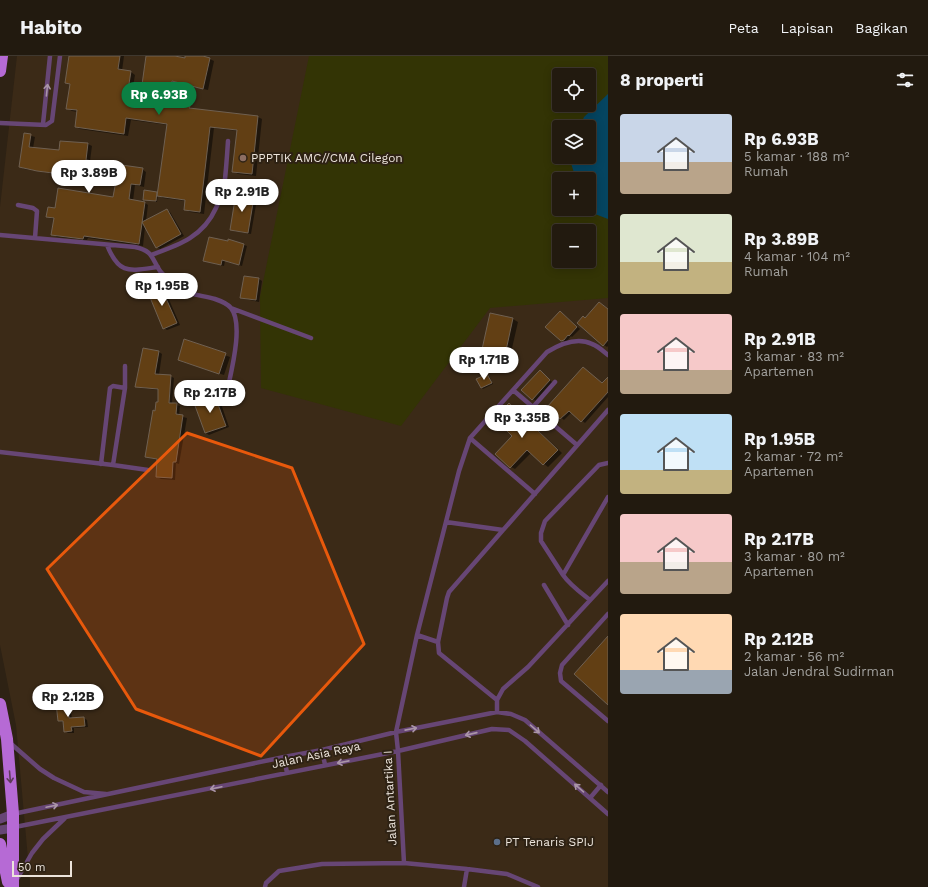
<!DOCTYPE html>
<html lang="id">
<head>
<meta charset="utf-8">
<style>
  :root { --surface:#221a0f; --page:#2a2318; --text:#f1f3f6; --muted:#a2a19e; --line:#3f382f; --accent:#0b8043 }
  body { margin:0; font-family:"Work Sans",sans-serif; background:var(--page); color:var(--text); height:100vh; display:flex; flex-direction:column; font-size:15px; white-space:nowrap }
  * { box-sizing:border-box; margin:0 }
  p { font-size:13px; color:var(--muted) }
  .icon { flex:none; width:22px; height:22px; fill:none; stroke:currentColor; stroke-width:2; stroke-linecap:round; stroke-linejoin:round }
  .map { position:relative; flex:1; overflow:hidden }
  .side { display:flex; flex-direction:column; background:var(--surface); width:320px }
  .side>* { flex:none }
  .tools { position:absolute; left:552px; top:12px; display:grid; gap:8px }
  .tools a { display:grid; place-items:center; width:44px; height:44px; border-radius:4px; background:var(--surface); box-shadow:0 2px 10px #0003,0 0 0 1px var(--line); font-size:20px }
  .scale { position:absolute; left:12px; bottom:10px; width:60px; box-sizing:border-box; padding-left:4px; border:2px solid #ece4db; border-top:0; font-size:11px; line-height:14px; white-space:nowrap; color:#ece4db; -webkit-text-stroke:3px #2e2214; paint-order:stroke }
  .price { position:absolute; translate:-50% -34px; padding:0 9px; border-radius:14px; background:#fff; color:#222; font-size:13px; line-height:26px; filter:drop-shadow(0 1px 2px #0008) }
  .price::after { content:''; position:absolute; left:50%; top:24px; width:12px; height:9px; margin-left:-6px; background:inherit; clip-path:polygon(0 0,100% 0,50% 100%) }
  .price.on { background:var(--accent); color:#fff }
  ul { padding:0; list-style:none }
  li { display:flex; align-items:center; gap:12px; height:100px; padding:0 12px }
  li span { display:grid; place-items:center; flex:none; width:112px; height:80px; border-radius:4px; color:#555 }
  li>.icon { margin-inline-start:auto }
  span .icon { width:48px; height:48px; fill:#fffc; stroke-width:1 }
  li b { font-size:17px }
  h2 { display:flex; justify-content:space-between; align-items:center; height:48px; padding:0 12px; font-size:17px }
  header { display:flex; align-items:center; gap:24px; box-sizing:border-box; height:56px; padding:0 20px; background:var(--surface); border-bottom:1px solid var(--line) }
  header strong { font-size:19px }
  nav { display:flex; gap:22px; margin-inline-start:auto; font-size:14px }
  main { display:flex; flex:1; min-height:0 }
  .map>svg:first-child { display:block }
  .built { fill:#3b2a17; fill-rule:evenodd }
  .green { fill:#333405; fill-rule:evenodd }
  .water { fill:#054561 }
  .shadow { fill:#0007 }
  .building { fill:#623f14; stroke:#6f6051 }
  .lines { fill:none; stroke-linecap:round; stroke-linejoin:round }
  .service { stroke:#674675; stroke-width:4.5 }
  .minor { stroke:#674675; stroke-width:9 }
  .trunk { stroke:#b66ad5; stroke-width:12 }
  .oneway { stroke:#aa95a8 }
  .oneway2 { stroke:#5e3b58 }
  .marked { fill:#e8590c; fill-opacity:0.2; stroke:#e8590c; stroke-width:3; stroke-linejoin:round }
  .education-dot { fill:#8d6e63; stroke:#2e2214; stroke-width:1.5 }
  .service-dot { fill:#5c6f8a; stroke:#2e2214; stroke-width:1.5 }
  .labels { text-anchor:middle; stroke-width:4; stroke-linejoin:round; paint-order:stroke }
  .poi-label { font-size:12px; fill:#ece4db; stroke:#2e2214; text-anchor:start }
  .street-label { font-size:12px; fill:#ece4db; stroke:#2e2214 }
</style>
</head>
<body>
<header>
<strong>Habito</strong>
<nav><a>Peta</a><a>Lapisan</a><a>Bagikan</a></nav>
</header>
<main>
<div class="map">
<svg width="608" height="831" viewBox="0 0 608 831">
  <rect width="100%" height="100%" fill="#2e2214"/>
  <!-- built -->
  <path class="built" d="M17 0H608V831H30V825L16 669 0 589V151ZM559 19H589V49H559ZM559 71H589V101H559ZM559 123H589V153H559ZM559 175H589V205H559Z"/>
  <!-- green -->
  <path class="green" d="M309 0H608V242L490 252 401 370 261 332 260 241ZM559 19H589V49H559ZM559 71H589V101H559ZM559 123H589V153H559ZM559 175H589V205H559Z"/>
  <!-- water -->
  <path class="water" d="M608 38V163L595 158 589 151V123H576L569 101H589V71H580L584 61Z"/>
  <!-- shadow -->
  <path class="shadow" d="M70 0H124L122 15 131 16 135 19 131 42 141 44 147 0H168L186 3V0H199L210 3 214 5 208 34 176 27 173 49 189 51 193 53 258 61 262 63 256 120 238 118 233 115 238 75 214 72 204 158 190 156 185 153 186 145 163 142 158 139 157 146 144 143 156 137 159 138 168 69 131 64 128 80 80 73 76 71 78 56 72 55 67 52 71 29 66 27Z
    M25 78 35 81 33 92 60 95 61 86 88 88 92 90 90 105 142 113 146 116 144 131 135 129 133 145 144 146 148 149 146 165 167 154 170 156 184 180 160 193 157 191 145 171 143 190 88 182 87 184 57 181 53 178 55 164 47 161 56 153 114 142 116 127 42 116 24 113 20 110Z
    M253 141 257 143 251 178 234 175 231 173Z
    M229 184 247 190 242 210 225 205 224 210 204 205 228 186Z
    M259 223 262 225 259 246 245 243 242 242Z
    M160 230 164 232 180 269 167 274 164 272 148 235Z
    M600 247 608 253V290L607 291 604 289 586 262Z
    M491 258 513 263 518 266 507 314 485 309 480 307Z
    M563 258 580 273 572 281 571 280 567 285 565 286 561 284Z
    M185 285 230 301 224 319 183 306Z
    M159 296 162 298 159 319 170 320 174 322 172 348 180 350 179 360 187 362 179 408 176 407 175 424 161 423 157 421 158 404 146 401 159 347V334L140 332 136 330Z
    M543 317 553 327 536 345 533 343Z
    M487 319 489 320 493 328 483 333 481 331Z
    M608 327V341L585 367 572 356 564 364 548 351Z
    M215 341 219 342 229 371 209 379 206 377 195 348Z
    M510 348 514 351 562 397 548 411 531 397 515 413 511 411 514 380Z
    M67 647 70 649 72 663 84 662 87 664 88 671 74 672V677H68L65 675 64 666 59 665Z"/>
  <!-- building -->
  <path class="building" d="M69 0H120L118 13 131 15 127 41 140 43 146 0H175L185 2V0H203L210 2 203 33 172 25 168 47 190 50 189 52 258 60 252 118 232 116 237 74 210 71 200 156 184 154 185 144 157 140 167 68 126 62 124 78 75 71 77 54 66 53 70 28 65 27Z
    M24 77 31 78 29 91 59 94 60 85 88 87 86 104 143 112 140 129 131 128 129 143 145 146 139 188 84 180 83 183 51 179 54 162 46 161 48 151 55 152 58 132 113 141 116 125 37 115 19 111Z
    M144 134 157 136 156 145 143 144Z
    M236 137 254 141 248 177 230 174Z
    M167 153 181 178 156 192 142 166Z
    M209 181 228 185V183L244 188 239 209 222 204 221 209 203 205Z
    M244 220 259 222 256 244 240 242Z
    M160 229 177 267 163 273 147 234Z
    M599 246 608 253V284L603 290 577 267 583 260 585 262Z
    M560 255 577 271 569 280 568 279 564 284 561 285 545 271Z
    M490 257 513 262 502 313 479 307Z
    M184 283 226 297 219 318 178 304Z
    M143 292 159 295 155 318 171 319 169 347H177L176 358 183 359 176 406H173L172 422 156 421 157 403 145 401 153 354 155 355 156 346H158V333L135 331Z
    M583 311 602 327 608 321V336L581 366 569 355 560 363 547 351Z
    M540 314 550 324 532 344 521 334Z
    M487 318 492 327 481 332 476 323Z
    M215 340 226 370 205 377 194 347Z
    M509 347 558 394 543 409 527 394 510 412 495 398 512 380 494 362Z
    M608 580V649L574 618Z
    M67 646 69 662 84 661 85 670 71 671 72 675 64 676 63 665H58L56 647Z"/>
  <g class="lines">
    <!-- service -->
    <path class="service" d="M0 67 46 69 52 65 60 0
      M43 68 50 0
      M18 149 33 152 37 155 35 182
      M0 179 135 191C153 195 151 201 160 215 164 220 170 225 175 230 187 239 201 239 215 243 221 245 227 247 231 252 244 268 231 316 227 336
      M107 189C119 219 129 215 158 211
      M151 199C179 189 203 181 216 152 219 146 223 138 224 132 226 116 227 101 228 85
      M231 252 311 282
      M513 334 577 389
      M533 351 555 326
      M470 382 535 438
      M0 396 113 409 125 332V310
      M101 408 110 332 113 330 125 332
      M113 409 148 414
      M446 466 503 474
      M563 519 541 485V477L545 465 599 409 608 407
      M544 529 568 569
      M590 544C580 536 570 529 563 519L608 441
      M608 558 562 609 560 617 561 625 608 665
      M417 579 438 586
      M497 644 503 633 528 611 608 525
      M497 656V644L439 597 438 586 447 542 449 536 608 354
      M9 686 40 713 54 722 84 736 106 738
      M322 694 325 709
      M284 701 287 717
      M590 742 601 729
      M13 758 284 701 322 694 396 676 497 656 511 658 525 664 608 736
      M15 771 398 695 492 673 509 674 525 685 608 758
      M404 807 398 695 396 676 417 579 459 415 470 382 547 296C560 288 578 281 592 288 598 290 603 295 608 299
      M16 825 32 797 43 783 65 762
      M265 831 266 827 279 815 322 808 404 807 467 813 507 818 538 831
      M464 831 467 813"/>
    <!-- minor -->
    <path class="minor" d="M0 763 13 758
      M0 774 13 772"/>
    <!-- trunk -->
    <path class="trunk" d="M0 15 2 0
      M0 648 7 683 13 758V831
      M0 788 8 826"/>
  </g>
  <!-- one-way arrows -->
  <defs><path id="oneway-shaft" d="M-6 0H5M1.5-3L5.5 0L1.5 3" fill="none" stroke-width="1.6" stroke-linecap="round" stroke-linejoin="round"/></defs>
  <g class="oneway">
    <use href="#oneway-shaft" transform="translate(47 34) rotate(-84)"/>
    <use href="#oneway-shaft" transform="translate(411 673) rotate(-11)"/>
    <use href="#oneway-shaft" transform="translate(535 673) rotate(41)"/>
    <use href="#oneway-shaft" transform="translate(471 678) rotate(167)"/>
    <use href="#oneway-shaft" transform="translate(343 706) rotate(169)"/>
    <use href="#oneway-shaft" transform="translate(216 732) rotate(168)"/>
    <use href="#oneway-shaft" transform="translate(579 732) rotate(-139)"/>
    <use href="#oneway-shaft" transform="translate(52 750) rotate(-12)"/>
  </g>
  <use class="oneway2" href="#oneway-shaft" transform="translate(10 721) rotate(85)"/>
  <!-- marked area -->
  <path class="marked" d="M187 377 292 412 364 588 261 700 136 653 47 513Z"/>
  <!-- markers -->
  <circle class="education-dot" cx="243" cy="102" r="4"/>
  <circle class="service-dot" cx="497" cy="786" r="4"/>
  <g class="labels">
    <!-- poi labels -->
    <g class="poi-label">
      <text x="251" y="106">PPPTIK AMC//CMA Cilegon</text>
      <text x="505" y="790">PT Tenaris SPIJ</text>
    </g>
    <!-- street labels -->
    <g class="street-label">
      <text transform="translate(316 699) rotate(-12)" y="4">Jalan Asia Raya</text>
      <text transform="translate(390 742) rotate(-93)" y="4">Jalan Antartika I</text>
    </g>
  </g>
</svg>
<div class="tools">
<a><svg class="icon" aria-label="locate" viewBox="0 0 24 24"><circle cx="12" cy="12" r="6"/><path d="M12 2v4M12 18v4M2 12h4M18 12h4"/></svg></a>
<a><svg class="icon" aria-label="layers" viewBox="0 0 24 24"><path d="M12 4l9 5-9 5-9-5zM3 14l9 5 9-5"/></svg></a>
<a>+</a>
<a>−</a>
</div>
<div class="scale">50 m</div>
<b class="price on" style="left:159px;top:60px">Rp 6.93B</b>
<b class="price" style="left:89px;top:138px">Rp 3.89B</b>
<b class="price" style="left:242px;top:157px">Rp 2.91B</b>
<b class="price" style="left:162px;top:251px">Rp 1.95B</b>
<b class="price" style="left:484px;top:325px">Rp 1.71B</b>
<b class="price" style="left:210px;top:358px">Rp 2.17B</b>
<b class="price" style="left:522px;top:383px">Rp 3.35B</b>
<b class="price" style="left:68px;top:662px">Rp 2.12B</b>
</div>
<section class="side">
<h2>8 properti<svg class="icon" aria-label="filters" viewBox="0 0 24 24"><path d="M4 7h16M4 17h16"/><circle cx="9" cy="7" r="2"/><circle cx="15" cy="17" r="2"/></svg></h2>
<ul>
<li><span style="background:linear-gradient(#c9d6e8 60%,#b9a48a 0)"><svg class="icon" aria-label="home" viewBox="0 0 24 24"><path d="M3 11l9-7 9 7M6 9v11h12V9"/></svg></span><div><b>Rp 6.93B</b><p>5 kamar · 188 m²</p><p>Rumah</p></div></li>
<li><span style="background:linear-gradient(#dfe7d0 60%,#c2b280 0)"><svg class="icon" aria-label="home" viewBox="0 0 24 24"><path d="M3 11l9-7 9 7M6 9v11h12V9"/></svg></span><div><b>Rp 3.89B</b><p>4 kamar · 104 m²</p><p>Rumah</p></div></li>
<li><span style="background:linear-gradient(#f6c9c9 70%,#b9a48a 0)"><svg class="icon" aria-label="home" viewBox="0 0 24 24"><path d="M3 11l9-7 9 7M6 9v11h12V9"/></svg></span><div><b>Rp 2.91B</b><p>3 kamar · 83 m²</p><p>Apartemen</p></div></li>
<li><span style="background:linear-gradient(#bfe0f5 70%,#c2b280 0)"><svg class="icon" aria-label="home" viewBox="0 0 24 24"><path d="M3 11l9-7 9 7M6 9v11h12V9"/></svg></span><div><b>Rp 1.95B</b><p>2 kamar · 72 m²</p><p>Apartemen</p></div></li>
<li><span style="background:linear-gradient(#f6c9c9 60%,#b9a48a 0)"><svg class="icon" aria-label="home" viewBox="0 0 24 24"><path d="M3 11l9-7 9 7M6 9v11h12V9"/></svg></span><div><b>Rp 2.17B</b><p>3 kamar · 80 m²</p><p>Apartemen</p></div></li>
<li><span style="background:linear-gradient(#ffd9b3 70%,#9aa5b1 0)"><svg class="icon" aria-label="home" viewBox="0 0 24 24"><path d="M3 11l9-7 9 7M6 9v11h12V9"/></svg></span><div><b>Rp 2.12B</b><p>2 kamar · 56 m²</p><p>Jalan Jendral Sudirman</p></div></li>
</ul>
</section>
</main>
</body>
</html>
